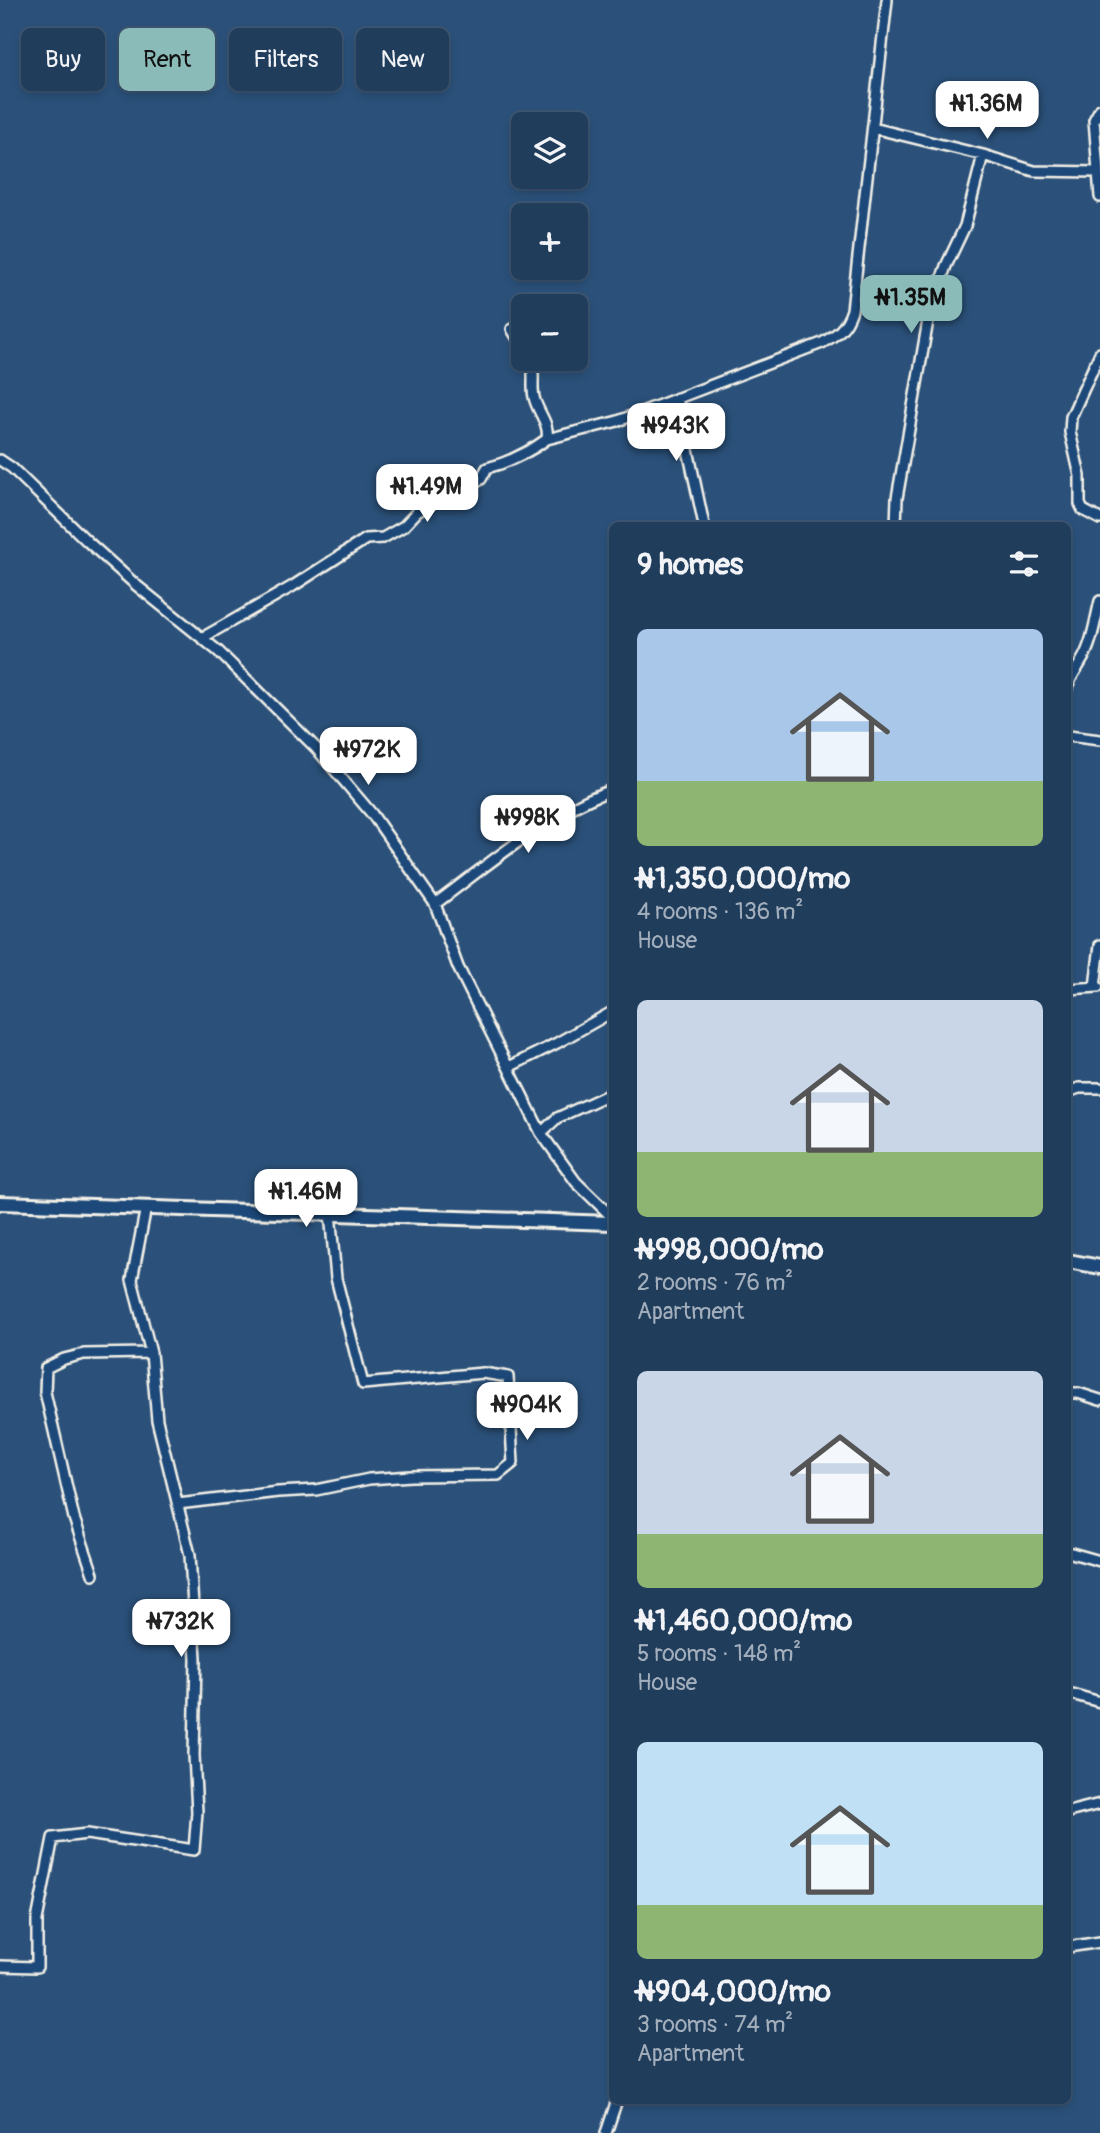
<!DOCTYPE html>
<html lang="en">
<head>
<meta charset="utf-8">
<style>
  :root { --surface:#203d5c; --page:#284462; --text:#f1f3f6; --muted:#a2aebb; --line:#3d5672; --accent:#8bbbb9 }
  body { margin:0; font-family:Pangolin,sans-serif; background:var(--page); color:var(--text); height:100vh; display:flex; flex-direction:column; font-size:26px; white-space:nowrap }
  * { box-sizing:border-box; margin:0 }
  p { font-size:23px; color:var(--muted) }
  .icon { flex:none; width:38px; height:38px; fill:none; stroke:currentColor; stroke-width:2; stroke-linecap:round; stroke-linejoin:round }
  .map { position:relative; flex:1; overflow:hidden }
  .details { position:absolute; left:609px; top:522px; width:462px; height:1582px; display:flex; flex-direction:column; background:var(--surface); border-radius:10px; box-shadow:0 4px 10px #0003,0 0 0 2px var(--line) }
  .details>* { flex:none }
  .top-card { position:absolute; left:21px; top:28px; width:483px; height:63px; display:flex; gap:14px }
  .buttons { position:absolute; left:511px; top:112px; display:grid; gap:14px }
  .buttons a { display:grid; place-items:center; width:77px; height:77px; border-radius:10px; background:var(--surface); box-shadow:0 4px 10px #0003,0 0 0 2px var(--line); font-size:35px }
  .price { position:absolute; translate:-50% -60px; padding:0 16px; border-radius:14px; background:#fff; color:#222; font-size:23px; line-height:46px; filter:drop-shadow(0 2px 4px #0008) }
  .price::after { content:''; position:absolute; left:50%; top:42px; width:21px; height:16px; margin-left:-10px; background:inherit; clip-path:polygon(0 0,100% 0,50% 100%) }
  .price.active { background:var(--accent); color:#111 }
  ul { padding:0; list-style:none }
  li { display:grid; align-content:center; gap:14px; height:371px; padding:0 28px }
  li span { display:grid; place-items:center; height:217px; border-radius:10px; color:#555 }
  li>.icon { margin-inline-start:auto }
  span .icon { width:126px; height:126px; fill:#fffc; stroke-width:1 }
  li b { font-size:30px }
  h2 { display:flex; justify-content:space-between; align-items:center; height:84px; padding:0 28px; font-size:30px }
  .chip { padding:0 24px; border-radius:10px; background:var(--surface); box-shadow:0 4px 10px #0003,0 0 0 2px var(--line); font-size:24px; line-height:63px }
  .chip.active { background:var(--accent); color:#111 }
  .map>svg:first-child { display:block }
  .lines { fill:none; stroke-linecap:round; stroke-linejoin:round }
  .street-casing { stroke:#f4f1e8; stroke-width:14 }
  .secondary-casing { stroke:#f4f1e8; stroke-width:18 }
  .street { stroke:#1f4a7a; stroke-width:9 }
  .secondary { stroke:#1f4a7a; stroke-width:12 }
</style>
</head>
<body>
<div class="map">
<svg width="1100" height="2133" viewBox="0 0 1100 2133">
  <rect width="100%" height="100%" fill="#2b517a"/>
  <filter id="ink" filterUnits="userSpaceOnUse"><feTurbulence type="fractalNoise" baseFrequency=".0143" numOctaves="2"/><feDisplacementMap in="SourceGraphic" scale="14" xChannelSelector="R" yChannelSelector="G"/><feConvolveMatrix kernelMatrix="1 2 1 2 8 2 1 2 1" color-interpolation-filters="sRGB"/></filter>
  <g filter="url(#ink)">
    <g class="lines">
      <defs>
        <path id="street" d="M1100 109 1094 120 1100 197
          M873 128 983 155 1034 171 1098 172
          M512 329 523 347
          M1100 353 1071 417 1070 432 1080 476V504L1083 510 1100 519
          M677 398 704 525
          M547 439 618 421 822 343C838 334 846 328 852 310L887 0
          M0 460 12 468 87 541 136 585 218 651 316 748 372 814 435 904 458 967 541 1133 576 1182 612 1217
          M896 525 897 498 929 315 946 266 965 226 983 155
          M202 638 293 586 366 539 383 538 404 526 417 512 447 494 465 489 481 479 487 468C509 462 528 453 547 439 550 423 537 412 534 397 531 384 536 371 530 359
          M1068 687C1070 677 1076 671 1081 662 1092 645 1095 621 1100 601
          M1068 736 1100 740
          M435 904C486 866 553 810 612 790
          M1095 987 1100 945
          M1068 989 1098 987
          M509 1067 557 1043 612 1012
          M1068 1092 1079 1088H1100
          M541 1133 557 1118 612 1093
          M1068 1393H1078L1100 1400
          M178 1504 278 1492 316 1490 369 1479 411 1476 498 1475 513 1463 508 1377 483 1373 363 1384 336 1278 330 1213
          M1068 1552 1100 1561
          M93 1574 74 1518 45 1392 46 1368 64 1359 84 1354 151 1353
          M1068 1693 1100 1702
          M1068 1812 1100 1804
          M1068 1947 1100 1942
          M0 1966 37 1967V1920L53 1838 87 1834 194 1850 197 1812 194 1755 196 1659 190 1555 157 1420 151 1353 132 1280 146 1207
          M606 2133 617 2100"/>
        <path id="secondary" d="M0 1203 612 1223
          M1068 1261 1100 1267"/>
      </defs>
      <!-- street casing -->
      <use href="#street" class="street-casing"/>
      <!-- secondary casing -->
      <use href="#secondary" class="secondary-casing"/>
      <!-- street -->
      <use href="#street" class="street"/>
      <!-- secondary -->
      <use href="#secondary" class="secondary"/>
    </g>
  </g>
</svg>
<div class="buttons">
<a><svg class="icon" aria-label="layers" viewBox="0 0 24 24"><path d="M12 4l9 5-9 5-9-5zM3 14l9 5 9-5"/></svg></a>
<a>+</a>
<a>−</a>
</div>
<b class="price" style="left:987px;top:141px">₦1.36M</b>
<b class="price active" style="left:911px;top:335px">₦1.35M</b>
<b class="price" style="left:676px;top:463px">₦943K</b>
<b class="price" style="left:427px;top:524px">₦1.49M</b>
<b class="price" style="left:368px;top:787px">₦972K</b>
<b class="price" style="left:528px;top:855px">₦998K</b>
<b class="price" style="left:306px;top:1229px">₦1.46M</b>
<b class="price" style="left:527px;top:1442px">₦904K</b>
<b class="price" style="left:181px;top:1659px">₦732K</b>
<div class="top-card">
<a class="chip">Buy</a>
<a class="chip active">Rent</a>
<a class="chip">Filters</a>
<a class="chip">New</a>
</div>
<section class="details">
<h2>9 homes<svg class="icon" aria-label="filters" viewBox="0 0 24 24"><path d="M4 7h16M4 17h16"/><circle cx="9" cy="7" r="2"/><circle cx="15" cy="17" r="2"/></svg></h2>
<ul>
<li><span style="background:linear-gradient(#a9c7e8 70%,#8fb573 0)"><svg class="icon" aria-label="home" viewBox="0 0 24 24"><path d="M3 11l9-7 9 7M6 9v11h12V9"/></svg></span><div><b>₦1,350,000/mo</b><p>4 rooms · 136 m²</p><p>House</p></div></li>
<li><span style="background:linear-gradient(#c9d6e8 70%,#8fb573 0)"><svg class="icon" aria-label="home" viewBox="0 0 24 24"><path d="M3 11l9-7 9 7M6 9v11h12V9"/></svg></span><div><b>₦998,000/mo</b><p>2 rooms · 76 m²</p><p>Apartment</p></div></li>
<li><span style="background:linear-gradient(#c9d6e8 75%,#8fb573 0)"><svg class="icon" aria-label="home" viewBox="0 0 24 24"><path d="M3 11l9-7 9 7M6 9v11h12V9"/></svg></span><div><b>₦1,460,000/mo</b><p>5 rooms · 148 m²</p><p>House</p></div></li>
<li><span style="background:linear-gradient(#bfe0f5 75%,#8fb573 0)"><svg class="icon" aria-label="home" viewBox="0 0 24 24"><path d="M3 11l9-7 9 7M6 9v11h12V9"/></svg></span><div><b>₦904,000/mo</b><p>3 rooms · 74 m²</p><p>Apartment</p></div></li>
</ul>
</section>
</div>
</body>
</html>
